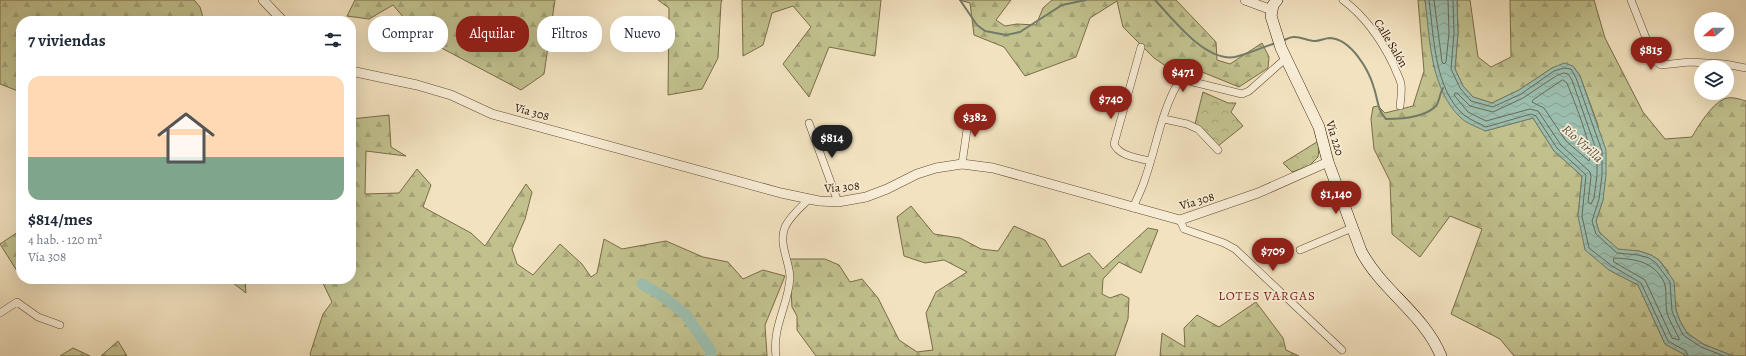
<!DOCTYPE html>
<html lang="es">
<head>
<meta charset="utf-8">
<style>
  :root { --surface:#fff; --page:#f2f2f3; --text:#1f2937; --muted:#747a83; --line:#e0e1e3; --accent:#8f2418 }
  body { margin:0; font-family:Alegreya,serif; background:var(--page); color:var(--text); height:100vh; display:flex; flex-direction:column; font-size:15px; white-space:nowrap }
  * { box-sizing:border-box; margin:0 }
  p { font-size:13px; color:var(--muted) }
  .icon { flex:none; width:22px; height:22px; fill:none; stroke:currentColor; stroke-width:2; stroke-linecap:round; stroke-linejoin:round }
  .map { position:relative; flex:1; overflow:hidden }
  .side { position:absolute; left:16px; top:16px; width:340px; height:268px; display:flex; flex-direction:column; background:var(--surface); border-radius:16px; box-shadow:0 4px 16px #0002 }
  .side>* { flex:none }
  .top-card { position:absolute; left:368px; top:16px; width:380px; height:36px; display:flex; gap:8px }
  .needle { width:26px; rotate:250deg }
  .fabs { position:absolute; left:1694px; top:12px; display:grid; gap:8px }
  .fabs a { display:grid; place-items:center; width:40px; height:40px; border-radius:50%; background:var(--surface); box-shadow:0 4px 16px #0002; font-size:20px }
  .price { position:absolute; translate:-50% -34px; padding:0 9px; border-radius:14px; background:var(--accent); color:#fff; font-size:13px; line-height:26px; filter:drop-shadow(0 1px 2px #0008) }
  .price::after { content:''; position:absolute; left:50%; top:24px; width:12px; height:9px; margin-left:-6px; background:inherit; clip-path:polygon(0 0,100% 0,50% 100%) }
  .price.active { background:#222; color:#fff }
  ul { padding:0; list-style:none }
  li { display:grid; align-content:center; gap:8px; height:212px; padding:0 12px }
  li+li { border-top:1px solid var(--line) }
  li span { display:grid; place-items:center; height:124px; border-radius:12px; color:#555 }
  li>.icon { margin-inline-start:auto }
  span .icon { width:72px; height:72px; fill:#fffc; stroke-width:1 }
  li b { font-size:17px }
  h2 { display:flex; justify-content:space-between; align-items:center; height:48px; padding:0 12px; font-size:17px }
  .chip { padding:0 14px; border-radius:16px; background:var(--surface); box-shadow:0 4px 16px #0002; font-size:14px; line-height:36px }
  .chip.active { background:var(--accent); color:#fff }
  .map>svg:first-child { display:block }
  .forest { fill:url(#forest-firs); stroke:#7a6b48 }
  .park { fill:url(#park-crowns); stroke:#7a6b48 }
  .water { fill:url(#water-waves); stroke:#727a69 }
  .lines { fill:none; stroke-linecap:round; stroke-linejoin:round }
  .shore { stroke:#676a58; stroke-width:1 }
  .stream { stroke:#727a69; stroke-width:2 }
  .river { stroke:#9cbeae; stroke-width:11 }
  .minor-casing { stroke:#624831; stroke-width:8 }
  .tertiary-casing { stroke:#624831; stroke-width:10 }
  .secondary-casing { stroke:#321502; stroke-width:12 }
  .minor { stroke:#f7ecd5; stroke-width:7 }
  .tertiary { stroke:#f7ecd5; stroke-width:9 }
  .secondary { stroke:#f7ecd5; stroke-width:11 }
  .labels { text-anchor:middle; stroke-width:3.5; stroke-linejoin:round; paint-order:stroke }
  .street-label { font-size:12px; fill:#321502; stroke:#f7ecd5 }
  .water-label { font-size:13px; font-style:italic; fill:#57503e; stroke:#f7ecd5 }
  .neighbourhood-label { font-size:13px; letter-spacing:1px; fill:#7a1f14; stroke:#f7ecd5 }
</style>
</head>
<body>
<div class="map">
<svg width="1746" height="356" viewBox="0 0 1746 356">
  <defs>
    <pattern id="forest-firs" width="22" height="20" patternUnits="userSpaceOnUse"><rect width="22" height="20" fill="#c1c18e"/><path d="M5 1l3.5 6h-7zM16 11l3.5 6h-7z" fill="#a6a579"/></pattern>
    <pattern id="park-crowns" width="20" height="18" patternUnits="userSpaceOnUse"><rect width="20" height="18" fill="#c1c18e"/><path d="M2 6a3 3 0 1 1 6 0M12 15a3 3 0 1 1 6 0" fill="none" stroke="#a6a579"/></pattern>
    <pattern id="water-waves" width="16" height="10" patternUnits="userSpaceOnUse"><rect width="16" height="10" fill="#9cbeae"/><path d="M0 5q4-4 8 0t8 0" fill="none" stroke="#87a294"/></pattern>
  </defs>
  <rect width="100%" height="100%" fill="#f2e2bf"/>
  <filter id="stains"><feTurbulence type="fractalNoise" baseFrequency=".005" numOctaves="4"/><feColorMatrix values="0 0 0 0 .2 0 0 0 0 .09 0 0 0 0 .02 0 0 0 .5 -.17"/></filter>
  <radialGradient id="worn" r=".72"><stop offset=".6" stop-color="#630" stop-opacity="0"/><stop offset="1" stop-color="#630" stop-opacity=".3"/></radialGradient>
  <!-- forest -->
  <path class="forest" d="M0 0H194L200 7 204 21H21V90L18 91 0 84Z
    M355 0H555L544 74 521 90 415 34 404 18 393 5 369 19 347 16Z
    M658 0H722L721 3 718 58 702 89 668 95 669 8Z
    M742 0H881L875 56 829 47 809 97 783 64 811 27 793 6 772 13 763 45 743 56Z
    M959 0H1011L996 20 1005 26 1017 24 1036 25 1043 8 1052 0H1176L1216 42 1217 60 1230 64 1262 43 1269 57 1268 68 1239 87 1202 72 1194 79 1182 77 1154 58 1123 27 1117 1 1090 18 1076 57 1025 76 1004 47 974 35 970 3Z
    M1418 0H1425L1434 67 1485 131 1533 118 1554 151 1582 176 1578 216 1609 270 1638 285 1665 344 1687 356H1514L1500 339 1451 314 1482 229 1450 216 1420 257 1392 234 1390 181 1374 149 1371 119 1373 107 1378 106 1385 113 1413 106 1424 71Z
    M1457 0H1470L1478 57 1491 67 1511 57 1510 0H1594L1605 38 1643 112 1665 139 1692 137C1698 126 1712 104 1724 99 1731 96 1739 99 1746 101V356H1733L1703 344 1687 333 1680 321 1676 310 1668 271 1659 260 1651 255 1639 251 1618 250 1599 232 1596 221 1603 200 1598 125 1580 76 1573 66 1552 68 1519 90 1492 103 1473 97 1463 86 1455 69 1458 33Z
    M389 115 391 147 406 156 366 151 365 194 399 193 417 169 431 185 423 207 471 233 485 246 526 184 532 192 525 219 512 249 517 264 533 275 560 244 582 264 591 277 597 273 604 239 622 249 666 241 703 257 728 262 743 279 763 270 785 276 765 325 767 356H311L310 354 323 314 332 302 321 279H351V119Z
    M911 206 934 234 960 238 981 249 998 251 1014 226 1045 240 1062 267 1089 253 1103 269 1148 228 1158 230 1141 273 1119 262 1103 279 1102 294 1110 298 1121 294 1129 298 1128 319 1115 356H816L797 330V316L792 307 789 259H825L839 265 850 282 862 279 878 298 899 340 917 352 933 350 926 313 936 292 967 272 944 260 925 263 904 256 897 217Z
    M21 230V268L17 271 0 244Z
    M228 279H245L246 293Z
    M1256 302 1283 338 1286 350 1299 356H1160L1162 333 1185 347 1184 328 1197 315 1219 327Z
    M118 341 127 356H101Z
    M73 348 90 356H60Z"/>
  <!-- park -->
  <path class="park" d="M1203 92 1228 103H1236L1231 112 1243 126 1218 146 1195 124Z
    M1320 140 1318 157 1309 166 1292 172 1283 163Z"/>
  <!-- water -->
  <path class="water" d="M1425 0H1457L1458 33 1455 69 1463 86 1473 97 1492 103 1519 90 1552 68 1564 63 1573 66 1580 76 1606 150V175L1603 200 1596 221 1599 232 1618 249 1639 251 1651 255 1659 260 1674 281 1676 310 1680 321 1687 333 1703 344 1733 356H1687L1665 344 1638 285 1609 270 1585 250 1578 216 1582 176 1554 151 1533 118 1485 131C1478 127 1467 124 1461 118 1430 89 1430 39 1425 0Z"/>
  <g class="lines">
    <!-- shore -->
    <path class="shore" d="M1429 0C1434 36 1434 89 1464 115 1470 120 1479 123 1486 127L1531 114 1536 116 1557 148 1586 175 1582 216 1589 248 1612 266 1641 283 1668 341 1686 351 1688 356
      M1434 0 1442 62 1444 64 1446 62 1449 33 1448 0
      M1453 0 1454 33 1451 69 1460 88 1471 101 1493 107 1521 94 1554 71 1564 68 1571 69 1576 78 1602 151V175L1599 199 1592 221 1596 234 1617 253 1638 255 1649 258 1656 263 1670 282 1672 311 1677 323 1683 335 1701 347 1724 356
      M1564 73 1568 74 1572 80 1597 152V175L1594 198 1591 204 1588 202 1591 177 1590 172 1561 145 1538 111 1530 109 1486 121 1468 112 1454 95 1455 93H1457L1470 106 1493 112 1523 98 1556 76Z
      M1563 80 1567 83C1572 96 1595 151 1589 161L1566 141 1544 108 1532 102 1533 100Z
      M1614 258C1632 259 1647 260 1659 274 1661 277 1664 281 1665 285 1667 294 1665 303 1667 313 1670 322 1675 330 1679 338V340L1672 338 1645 280 1614 262Z"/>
    <!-- stream -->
    <path class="stream" d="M960 0 977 25 985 31 1006 35 1020 32 1062 5 1086 0
      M1155 0C1173 19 1205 62 1235 57 1248 54 1263 47 1276 43
      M1282 41C1285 40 1290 37 1293 37 1300 36 1308 41 1315 41 1320 41 1325 38 1330 38 1351 39 1369 70 1374 88 1378 100 1377 109 1386 119 1401 119 1424 118 1436 106 1439 102 1440 93 1443 88"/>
    <!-- river -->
    <path class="river" d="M642 284 664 297 686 315 711 351 710 356"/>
    <defs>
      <path id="minor" d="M1343 0C1366 17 1382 41 1394 66 1396 72 1400 78 1401 84 1402 91 1401 98 1400 106
        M1631 0 1655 61 1661 65 1690 62 1725 64 1746 68
        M1141 47 1114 144C1119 156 1138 158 1150 161
        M1164 119 1187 124 1198 129 1218 150
        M809 123 838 202
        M962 164 970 109
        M1133 208C1137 198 1142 189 1145 179 1156 148 1161 112 1178 83L1185 80 1242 94 1249 91 1285 59
        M1180 220 1184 229 1224 243 1235 249 1342 350
        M1300 250 1352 228
        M0 313 17 302 38 317 60 325
        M776 356C772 327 788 306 790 278 790 262 778 244 785 227 790 216 801 207 809 199"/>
      <path id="tertiary" d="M263 0 283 21
        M1245 0 1272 10
        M351 71 417 85 451 95 492 114 781 193 819 201 838 202 866 197 887 189 917 174 936 168 962 164 993 168 1180 220 1258 193 1328 162"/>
      <path id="secondary" d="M1277 0 1273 5 1271 16 1281 48 1319 127 1328 162 1361 251C1382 291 1424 314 1441 356"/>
    </defs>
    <!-- minor casing -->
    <use href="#minor" class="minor-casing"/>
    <!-- tertiary casing -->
    <use href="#tertiary" class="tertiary-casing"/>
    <!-- secondary casing -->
    <use href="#secondary" class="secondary-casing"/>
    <!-- minor -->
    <use href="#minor" class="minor"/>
    <!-- tertiary -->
    <use href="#tertiary" class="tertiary"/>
    <!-- secondary -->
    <use href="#secondary" class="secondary"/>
  </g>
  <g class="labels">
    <!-- street labels -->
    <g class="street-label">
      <text transform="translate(1391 43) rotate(59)" y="4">Calle Salón</text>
      <text transform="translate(532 112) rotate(16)" y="4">Vía 308</text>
      <text transform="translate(1335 138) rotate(73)" y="4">Vía 220</text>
      <text transform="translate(842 187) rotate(-5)" y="4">Vía 308</text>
      <text transform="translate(1197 201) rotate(-16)" y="4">Vía 308</text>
    </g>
    <!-- water labels -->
    <g class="water-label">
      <text transform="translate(1583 143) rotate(42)" y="5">Río Virilla</text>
    </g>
    <!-- neighbourhood labels -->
    <g class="neighbourhood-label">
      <text x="1267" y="300">LOTES VARGAS</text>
    </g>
  </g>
  <rect width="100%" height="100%" filter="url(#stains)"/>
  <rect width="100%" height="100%" fill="url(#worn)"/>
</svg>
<div class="fabs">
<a><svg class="needle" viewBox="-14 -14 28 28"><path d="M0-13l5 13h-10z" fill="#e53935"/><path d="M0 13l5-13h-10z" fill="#747a83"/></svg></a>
<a><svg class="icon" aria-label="layers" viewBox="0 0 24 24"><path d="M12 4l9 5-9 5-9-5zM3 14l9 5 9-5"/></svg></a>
</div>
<b class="price" style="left:1651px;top:71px">$815</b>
<b class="price" style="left:1183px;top:93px">$471</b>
<b class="price" style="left:1111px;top:120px">$740</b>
<b class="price" style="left:975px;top:138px">$382</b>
<b class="price active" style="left:832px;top:159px">$814</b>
<b class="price" style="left:1336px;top:215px">$1,140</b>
<b class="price" style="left:1273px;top:272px">$709</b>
<div class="top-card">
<a class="chip">Comprar</a>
<a class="chip active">Alquilar</a>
<a class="chip">Filtros</a>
<a class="chip">Nuevo</a>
</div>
<section class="side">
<h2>7 viviendas<svg class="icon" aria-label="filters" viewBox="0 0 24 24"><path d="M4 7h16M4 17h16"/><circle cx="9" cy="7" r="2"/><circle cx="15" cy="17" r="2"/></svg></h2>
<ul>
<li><span style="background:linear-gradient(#ffd9b3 65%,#7fa58c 0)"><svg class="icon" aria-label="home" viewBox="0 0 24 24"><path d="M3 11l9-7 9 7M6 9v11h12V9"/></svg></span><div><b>$814/mes</b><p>4 hab. · 120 m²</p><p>Vía 308</p></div></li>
</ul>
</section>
</div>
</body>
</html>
